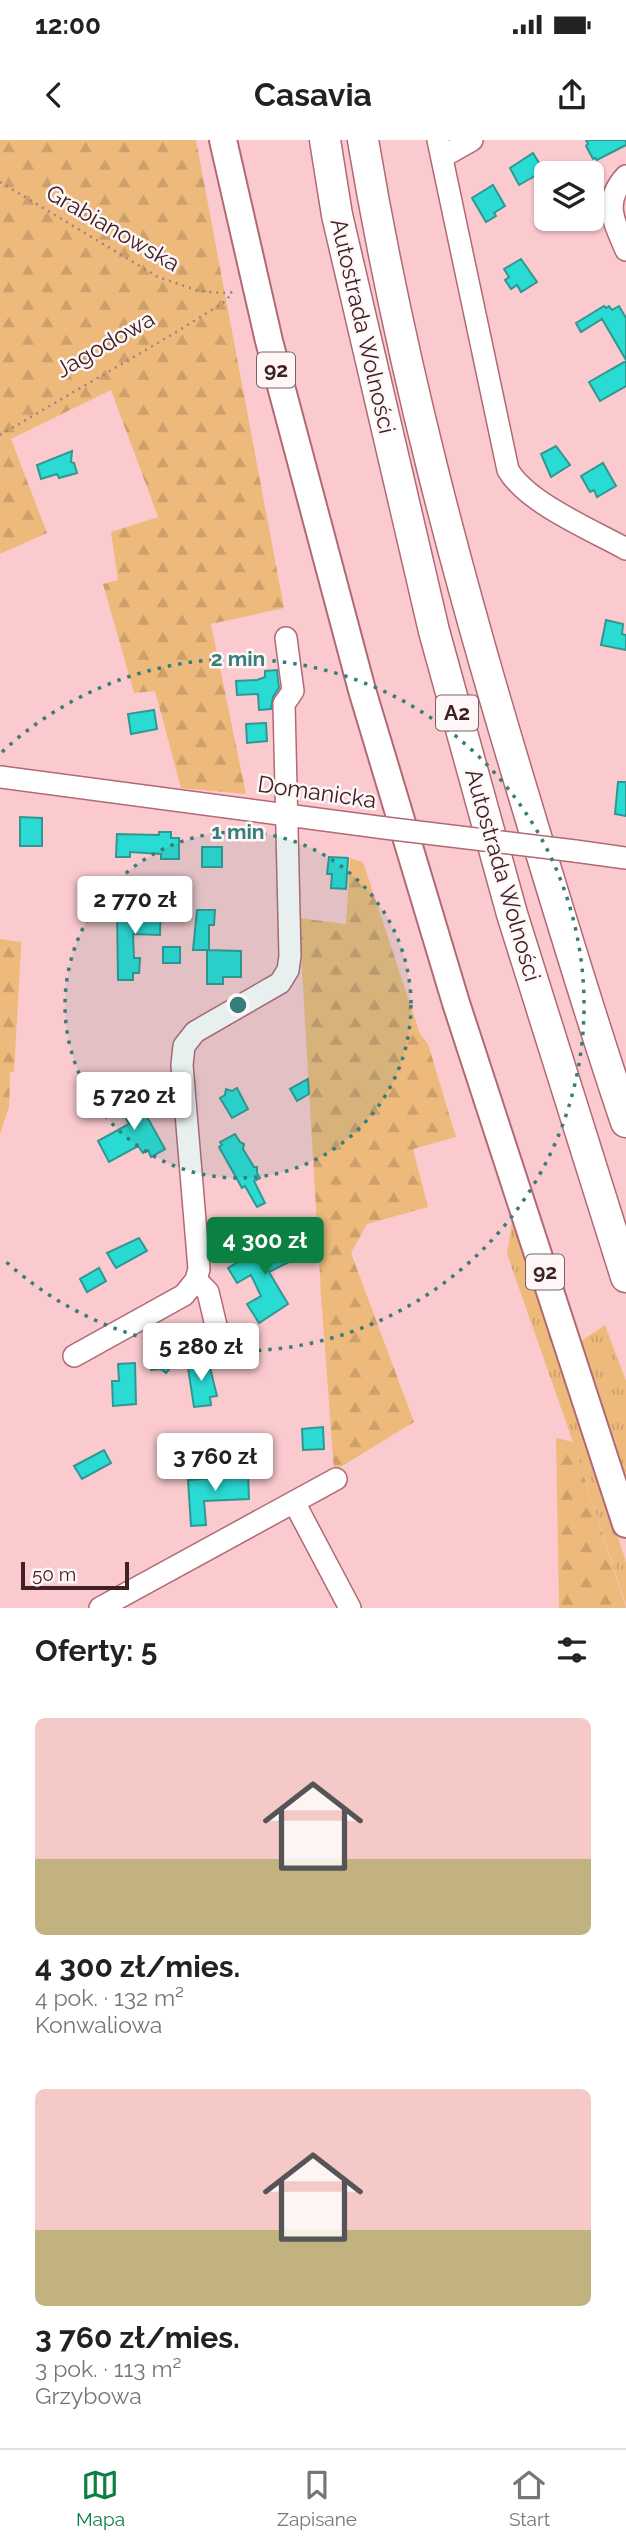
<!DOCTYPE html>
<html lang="pl">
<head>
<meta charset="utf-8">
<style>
  :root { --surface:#fff; --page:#f6f6f6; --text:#222; --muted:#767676; --line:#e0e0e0; --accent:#0b8043 }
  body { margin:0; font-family:Raleway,sans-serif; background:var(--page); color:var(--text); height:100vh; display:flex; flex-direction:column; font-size:26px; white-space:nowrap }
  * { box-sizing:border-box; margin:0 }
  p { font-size:23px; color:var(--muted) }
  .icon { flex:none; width:38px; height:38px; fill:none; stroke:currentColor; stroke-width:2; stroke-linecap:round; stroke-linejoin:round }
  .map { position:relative; height:1468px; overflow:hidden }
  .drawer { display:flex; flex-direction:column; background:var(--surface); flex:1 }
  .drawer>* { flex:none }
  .controls { position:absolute; left:534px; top:21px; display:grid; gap:14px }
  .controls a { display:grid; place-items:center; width:70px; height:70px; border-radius:10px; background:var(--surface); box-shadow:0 2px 5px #0004; font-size:35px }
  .scale { position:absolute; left:21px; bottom:18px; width:108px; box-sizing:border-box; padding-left:7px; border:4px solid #3f2126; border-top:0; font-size:19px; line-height:24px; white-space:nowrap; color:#3f2126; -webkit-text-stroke:5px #fff7f7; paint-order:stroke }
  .price { position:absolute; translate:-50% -60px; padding:0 16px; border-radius:7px; background:#fff; color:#222; font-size:23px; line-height:46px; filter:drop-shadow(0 2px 4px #0008) }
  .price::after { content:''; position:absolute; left:50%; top:42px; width:21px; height:16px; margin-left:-10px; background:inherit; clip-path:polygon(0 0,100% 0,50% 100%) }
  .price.active { background:var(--accent); color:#fff }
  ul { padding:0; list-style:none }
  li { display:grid; align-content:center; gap:14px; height:371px; padding:0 35px }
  li span { display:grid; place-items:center; height:217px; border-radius:10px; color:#555 }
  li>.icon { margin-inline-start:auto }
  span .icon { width:126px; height:126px; fill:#fffc; stroke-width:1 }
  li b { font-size:30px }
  h2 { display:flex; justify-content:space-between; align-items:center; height:84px; padding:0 35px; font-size:30px }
  .status { display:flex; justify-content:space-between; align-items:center; height:49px; padding:0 35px; background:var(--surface); direction:ltr }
  .status svg { height:19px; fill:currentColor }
  header { display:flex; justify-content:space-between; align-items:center; height:91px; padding:0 35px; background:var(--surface); font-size:32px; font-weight:700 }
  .dock { display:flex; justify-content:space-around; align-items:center; height:98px; border-top:2px solid var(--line); background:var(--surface); font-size:19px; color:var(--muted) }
  .dock a { display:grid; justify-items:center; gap:4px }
  .dock .active { color:var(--accent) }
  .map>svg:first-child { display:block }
  .grass { fill:url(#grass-tufts) }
  .forest { fill:url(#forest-firs) }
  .building { fill:#2adbd4; stroke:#309792; stroke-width:2 }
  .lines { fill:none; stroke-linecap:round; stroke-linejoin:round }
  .minor-casing { stroke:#b16974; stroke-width:24 }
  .major-casing { stroke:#b16974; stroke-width:30 }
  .highway-casing { stroke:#b16974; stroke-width:33 }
  .path { stroke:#a67e83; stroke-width:2.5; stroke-dasharray:2 5; stroke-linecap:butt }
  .minor { stroke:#fff; stroke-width:21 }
  .major { stroke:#fff; stroke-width:26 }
  .highway { stroke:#fff; stroke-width:30 }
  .minor-bridge-casing { stroke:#b16974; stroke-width:24; stroke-linecap:butt }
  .minor-bridge { stroke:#fff; stroke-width:21 }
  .ring { fill:none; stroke:#367e7a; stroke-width:3.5; stroke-dasharray:3.5 7 }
  .labels { text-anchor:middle; stroke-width:5; stroke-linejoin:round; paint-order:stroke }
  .shield { fill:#fff7f7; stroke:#796165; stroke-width:2 }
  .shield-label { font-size:21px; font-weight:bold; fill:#3f2126 }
  .street-label { font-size:23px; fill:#3f2126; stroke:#fff7f7 }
  .centre { fill:#367e7a; stroke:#fff7f7; stroke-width:3.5 }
  .ring-label { font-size:21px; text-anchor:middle; font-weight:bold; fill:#367e7a; stroke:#fff7f7; stroke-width:5; stroke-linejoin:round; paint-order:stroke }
</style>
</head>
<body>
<div class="status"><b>12:00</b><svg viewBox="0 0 49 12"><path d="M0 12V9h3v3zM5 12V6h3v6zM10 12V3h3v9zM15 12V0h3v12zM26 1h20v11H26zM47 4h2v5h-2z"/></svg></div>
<header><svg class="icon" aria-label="back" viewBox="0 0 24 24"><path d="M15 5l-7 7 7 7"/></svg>Casavia<svg class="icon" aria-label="share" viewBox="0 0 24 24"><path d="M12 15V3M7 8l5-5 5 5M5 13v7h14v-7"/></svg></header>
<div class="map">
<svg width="626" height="1468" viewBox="0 0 626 1468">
  <defs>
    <pattern id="grass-tufts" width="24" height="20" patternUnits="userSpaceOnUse" patternTransform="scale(1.75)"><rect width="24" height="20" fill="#eeba7c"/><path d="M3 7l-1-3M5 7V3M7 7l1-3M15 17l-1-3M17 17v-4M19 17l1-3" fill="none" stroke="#cda06b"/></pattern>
    <pattern id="forest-firs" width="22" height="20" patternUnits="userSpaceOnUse" patternTransform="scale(1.75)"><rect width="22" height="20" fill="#eeba7c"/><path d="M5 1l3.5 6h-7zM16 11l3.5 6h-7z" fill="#cda06b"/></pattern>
  </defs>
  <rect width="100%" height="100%" fill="#facacf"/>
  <!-- grass -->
  <path class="grass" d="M514 1068 626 1422V1466L573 1302 507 1114Z
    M605 1185 626 1241V1342L581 1201Z"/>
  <!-- forest -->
  <path class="forest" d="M0 0H196L284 468 211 484 246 654 181 648 155 551 134 553 103 444 118 440 111 392 158 377 111 250 11 299 47 393 0 414Z
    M350 718 363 722 420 894 428 904 456 997 413 1009 428 1067 367 1084 351 1113 414 1282 334 1331 321 1155 299 778 346 784Z
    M0 799 21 802V809L14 932H10L9 967 0 994Z
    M556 1298 573 1302 626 1468H559Z"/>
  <!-- building -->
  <path class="building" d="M586 0H626V5L597 20 595 18 593 19 586 6 588 4Z
    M533 13 544 31 519 45 510 28Z
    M493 45 505 66 494 73 496 76 486 82 472 58Z
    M521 119 537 142 521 152 517 145 511 149 505 140 509 137 504 129Z
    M604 166 606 168 609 166 612 170 619 166 626 178V220L602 179 581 192 576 183Z
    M626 221V246L600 261 589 242Z
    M556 306 570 325 551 337 541 314Z
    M72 311 71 322 74 323 77 333 59 338 57 334 41 339 37 325Z
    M603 323 616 346 597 357 594 350 590 352 581 336Z
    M606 480 623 484 622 494 626 495V510L601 505Z
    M277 530 279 548 273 557 271 569 259 570 258 554 237 555 236 541 257 540 265 537V531Z
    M154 570 157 589 131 594 128 574Z
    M266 583 267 601 247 603 246 584Z
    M618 642H626V676L615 674Z
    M20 677 42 678V706H20Z
    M159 692H171V698H179V719H161V714L130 712V717H116L117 694 159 695Z
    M202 707H222V727H202Z
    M329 717 348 718 346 749 331 748 332 734H327Z
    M149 757H161L160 795 133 794 134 818H140L139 833H133V840H118L117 771 148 772Z
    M197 770H215L214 785H209V810H193Z
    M163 807H180V823H163Z
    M207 810 241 811V837H223V844H207Z
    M308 939 309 954 297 961 290 949Z
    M237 948 248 969 232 978 220 958 225 955 226 949 232 951Z
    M152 954 160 968 146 975 165 1009 151 1017 148 1010 143 1013 138 1006 109 1022 98 1001 129 984 121 969Z
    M235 994 240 1002 244 1004 243 1009 254 1027H257V1033L260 1038 254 1041 265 1063 257 1067 245 1046 242 1048 219 1007 222 1005 220 1002Z
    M139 1098 147 1111 116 1128 107 1113Z
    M287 1100 297 1118 269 1132 288 1164 259 1183 247 1164 261 1156 251 1135 237 1143 228 1128 268 1104 270 1106 276 1103 278 1105Z
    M99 1128 106 1141 87 1152 80 1139Z
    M160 1202 163 1205H171L172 1226 166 1233 161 1229 151 1230 149 1206H157Z
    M201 1219 202 1224H209L217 1256 210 1257 211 1265 194 1267 187 1221Z
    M135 1223 136 1264 113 1266 112 1241H119L118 1224Z
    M323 1287 324 1309 303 1310 302 1289Z
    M104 1310 111 1323 82 1339 74 1326Z
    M248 1333 249 1359 204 1361 206 1385 191 1386 188 1340 226 1337V1334Z"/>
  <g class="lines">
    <defs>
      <path id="minor" d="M438 0 508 330C527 363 592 390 626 409
        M442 17 472 0
        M626 36C602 62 614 82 626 110
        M0 637 385 688
        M575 711 626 718
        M196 1140 208 1152 222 1211
        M74 1216 184 1155 196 1140 199 1129 182 925 184 906 195 892 280 843 288 830 290 816 284 564 293 551 286 498
        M294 1362 350 1468
        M100 1468 336 1339"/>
      <path id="major" d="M223 0 269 201 362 550 456 863 626 1384"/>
      <path id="highway" d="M325 0 337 75 434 491 512 774 626 1137
        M363 0C400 221 458 439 523 653 556 763 589 873 626 982"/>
    </defs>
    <!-- minor casing -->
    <use href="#minor" class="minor-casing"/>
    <!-- major casing -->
    <use href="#major" class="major-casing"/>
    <!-- highway casing -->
    <use href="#highway" class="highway-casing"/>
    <!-- path -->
    <path class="path" d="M0 42 158 137 199 151 222 153 237 152
      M0 295 173 194 223 163 233 153"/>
    <!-- minor -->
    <use href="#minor" class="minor"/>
    <!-- major -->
    <use href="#major" class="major"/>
    <!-- highway -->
    <use href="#highway" class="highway"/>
    <defs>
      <path id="minor-bridge" d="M385 688 575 711"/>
    </defs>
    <!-- minor-bridge casing -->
    <use href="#minor-bridge" class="minor-bridge-casing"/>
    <!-- minor-bridge -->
    <use href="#minor-bridge" class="minor-bridge"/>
  </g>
  <!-- distance rings -->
  <circle cx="238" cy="865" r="173" fill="#367e7a" fill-opacity=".12"/>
  <g class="ring">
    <circle cx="238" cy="865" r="173"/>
    <path d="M2 612A346 346 0 1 1 2 1118"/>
  </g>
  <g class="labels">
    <!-- shield labels -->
    <g class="shield">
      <rect x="257" y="212.5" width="38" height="35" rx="5"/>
      <rect x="436" y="555.5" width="42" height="35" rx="5"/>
      <rect x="526" y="1114.5" width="38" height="35" rx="5"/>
    </g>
    <g class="shield-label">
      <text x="276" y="237">92</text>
      <text x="457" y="580">A2</text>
      <text x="545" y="1139">92</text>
    </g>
    <!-- street labels -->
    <g class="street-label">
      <text transform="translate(113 88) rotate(30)" y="8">Grabianowska</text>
      <text transform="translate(363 186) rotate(77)" y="8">Autostrada Wolności</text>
      <text transform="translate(105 204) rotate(-30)" y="8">Jagodowa</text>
      <text transform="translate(317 652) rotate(8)" y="8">Domanicka</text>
      <text transform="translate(503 735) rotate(74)" y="8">Autostrada Wolności</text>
    </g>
  </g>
  <circle cx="238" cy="865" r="10" class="centre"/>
  <g class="ring-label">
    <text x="238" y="526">2 min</text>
    <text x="238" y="699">1 min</text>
  </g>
</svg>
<div class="controls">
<a><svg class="icon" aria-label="layers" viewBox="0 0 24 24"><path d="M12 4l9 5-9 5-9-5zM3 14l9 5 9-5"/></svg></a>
</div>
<div class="scale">50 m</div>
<b class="price" style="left:135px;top:796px">2 770 zł</b>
<b class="price" style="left:134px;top:992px">5 720 zł</b>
<b class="price active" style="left:265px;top:1137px">4 300 zł</b>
<b class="price" style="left:201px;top:1243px">5 280 zł</b>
<b class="price" style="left:215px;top:1353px">3 760 zł</b>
</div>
<section class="drawer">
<h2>Oferty: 5<svg class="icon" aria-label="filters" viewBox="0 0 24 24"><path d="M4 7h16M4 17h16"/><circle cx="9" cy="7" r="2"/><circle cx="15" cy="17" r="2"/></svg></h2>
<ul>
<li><span style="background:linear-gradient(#f6c9c9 65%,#c2b280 0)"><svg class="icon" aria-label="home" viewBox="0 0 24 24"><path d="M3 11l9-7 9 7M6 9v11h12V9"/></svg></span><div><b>4 300 zł/mies.</b><p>4 pok. · 132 m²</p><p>Konwaliowa</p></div></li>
<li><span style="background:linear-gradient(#f6c9c9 65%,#c2b280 0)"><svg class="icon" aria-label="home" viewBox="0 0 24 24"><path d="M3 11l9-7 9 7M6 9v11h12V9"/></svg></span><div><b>3 760 zł/mies.</b><p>3 pok. · 113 m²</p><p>Grzybowa</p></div></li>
</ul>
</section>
<nav class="dock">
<a class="active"><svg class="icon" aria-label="map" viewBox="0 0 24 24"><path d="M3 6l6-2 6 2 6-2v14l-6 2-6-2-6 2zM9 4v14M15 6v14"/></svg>Mapa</a>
<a><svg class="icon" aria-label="saved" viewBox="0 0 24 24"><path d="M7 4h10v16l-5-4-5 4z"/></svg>Zapisane</a>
<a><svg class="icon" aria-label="home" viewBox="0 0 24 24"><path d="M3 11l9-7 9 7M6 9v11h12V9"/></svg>Start</a>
</nav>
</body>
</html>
